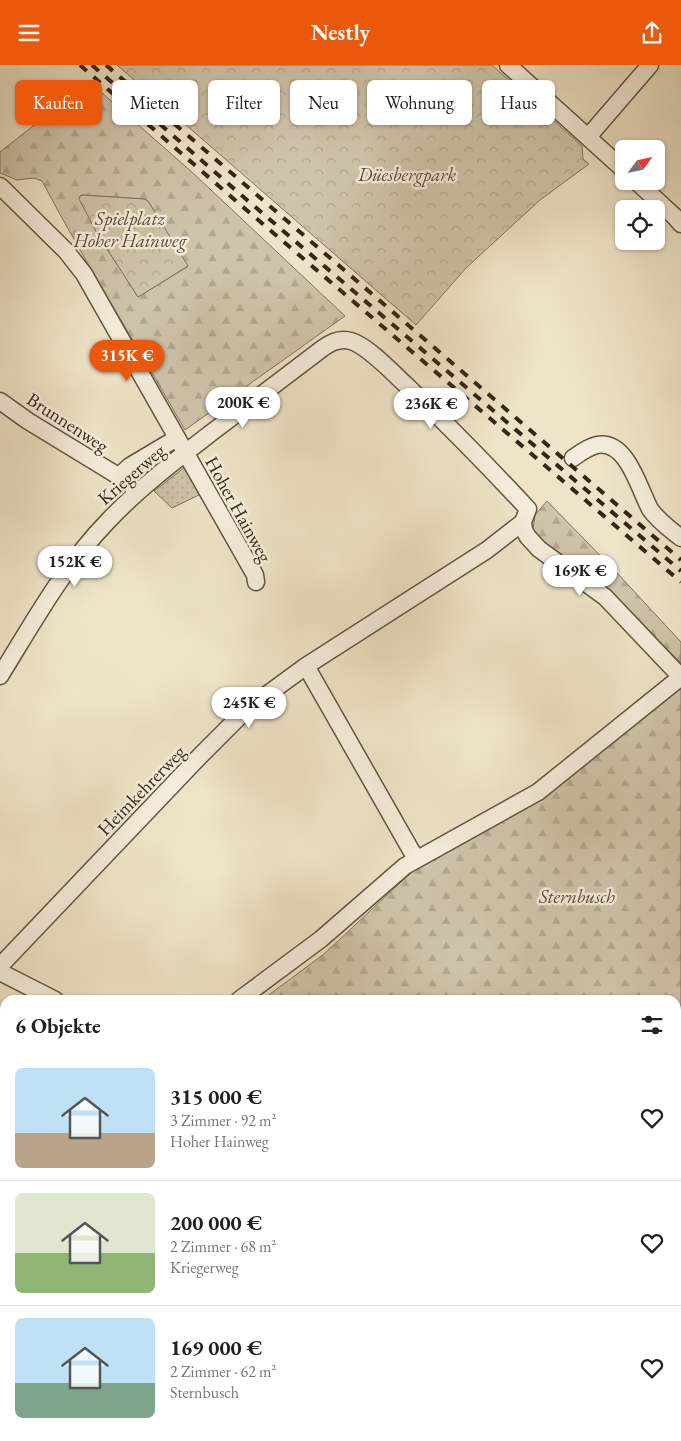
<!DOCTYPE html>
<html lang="de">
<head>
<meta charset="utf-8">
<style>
  :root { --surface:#fff; --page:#f6f6f6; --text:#202124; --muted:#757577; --line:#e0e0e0; --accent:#ea580c }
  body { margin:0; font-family:"EB Garamond",serif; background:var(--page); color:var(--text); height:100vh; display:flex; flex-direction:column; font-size:19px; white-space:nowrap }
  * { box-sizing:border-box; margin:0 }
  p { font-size:16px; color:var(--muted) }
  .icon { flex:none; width:28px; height:28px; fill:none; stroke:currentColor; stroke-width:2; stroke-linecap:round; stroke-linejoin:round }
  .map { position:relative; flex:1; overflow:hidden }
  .panel { position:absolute; left:0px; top:930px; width:681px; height:446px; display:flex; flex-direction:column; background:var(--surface); border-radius:15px 15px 0 0; box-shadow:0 1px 4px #0004 }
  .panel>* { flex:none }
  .guide { position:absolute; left:15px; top:15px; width:651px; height:45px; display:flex; gap:10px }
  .needle { width:32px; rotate:57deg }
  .buttons { position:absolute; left:615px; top:75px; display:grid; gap:10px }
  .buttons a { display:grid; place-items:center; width:50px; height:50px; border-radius:8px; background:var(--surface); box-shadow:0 1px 4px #0004; font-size:25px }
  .price { position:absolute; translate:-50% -42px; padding:0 11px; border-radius:18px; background:#fff; color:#222; font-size:16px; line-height:32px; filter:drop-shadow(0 1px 2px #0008) }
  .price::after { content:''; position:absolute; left:50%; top:30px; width:15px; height:11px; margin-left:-8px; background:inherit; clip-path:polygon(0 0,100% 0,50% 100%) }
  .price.active { background:var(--accent); color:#fff }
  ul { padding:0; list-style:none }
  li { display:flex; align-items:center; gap:15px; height:125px; padding:0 15px }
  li+li { border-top:1px solid var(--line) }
  li span { display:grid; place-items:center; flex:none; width:140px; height:100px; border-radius:8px; color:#555 }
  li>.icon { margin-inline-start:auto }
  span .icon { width:60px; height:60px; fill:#fffc; stroke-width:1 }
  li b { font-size:21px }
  h2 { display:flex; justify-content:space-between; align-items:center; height:60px; padding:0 15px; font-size:21px }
  .chip { padding:0 18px; border-radius:8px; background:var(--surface); box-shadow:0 1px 4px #0004; font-size:18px; line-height:45px }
  .chip.active { background:var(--accent); color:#fff }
  header { display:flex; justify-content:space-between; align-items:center; height:65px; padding:0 15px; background:var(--accent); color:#fff; font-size:22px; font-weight:700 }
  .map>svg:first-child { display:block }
  .grass { fill:url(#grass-dots); stroke:#817560 }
  .forest { fill:url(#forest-firs); stroke:#817560; fill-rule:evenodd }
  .park { fill:url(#park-crowns); stroke:#817560 }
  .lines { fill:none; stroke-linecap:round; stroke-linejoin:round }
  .minor-casing { stroke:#625642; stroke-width:19 }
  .minor { stroke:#f5eddb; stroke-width:16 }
  .rail { stroke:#332615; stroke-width:4; stroke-dasharray:9 9; stroke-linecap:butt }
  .labels { text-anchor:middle; stroke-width:5; stroke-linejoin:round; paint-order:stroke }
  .park-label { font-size:19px; font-style:italic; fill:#5a4e3a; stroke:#f5eddb }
  .street-label { font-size:19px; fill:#332615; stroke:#f5eddb }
</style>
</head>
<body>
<header><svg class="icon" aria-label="menu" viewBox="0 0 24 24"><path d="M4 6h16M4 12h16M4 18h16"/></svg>Nestly<svg class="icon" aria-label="share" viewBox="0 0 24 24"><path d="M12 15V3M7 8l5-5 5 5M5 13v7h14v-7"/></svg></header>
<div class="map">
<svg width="681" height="1376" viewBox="0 0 681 1376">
  <defs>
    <pattern id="grass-dots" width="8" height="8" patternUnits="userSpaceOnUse" patternTransform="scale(1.25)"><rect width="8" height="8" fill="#cfc4aa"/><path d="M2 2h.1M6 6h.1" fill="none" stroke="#b2a891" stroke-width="1.8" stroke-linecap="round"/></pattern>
    <pattern id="forest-firs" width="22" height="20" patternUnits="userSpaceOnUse" patternTransform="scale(1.25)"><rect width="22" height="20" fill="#cfc4aa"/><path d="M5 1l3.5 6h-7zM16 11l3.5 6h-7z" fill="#b2a891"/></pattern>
    <pattern id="park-crowns" width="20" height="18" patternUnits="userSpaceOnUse" patternTransform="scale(1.25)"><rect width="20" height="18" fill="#cfc4aa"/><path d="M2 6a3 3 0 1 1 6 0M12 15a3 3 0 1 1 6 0" fill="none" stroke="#b2a891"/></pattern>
  </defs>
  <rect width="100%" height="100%" fill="#efe4c8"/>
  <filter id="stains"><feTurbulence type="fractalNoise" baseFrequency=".004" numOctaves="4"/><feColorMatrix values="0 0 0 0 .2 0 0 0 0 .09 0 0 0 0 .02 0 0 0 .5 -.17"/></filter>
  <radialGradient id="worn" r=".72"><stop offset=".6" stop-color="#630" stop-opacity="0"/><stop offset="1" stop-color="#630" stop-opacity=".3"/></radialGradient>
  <!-- grass -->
  <path class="grass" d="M185 402 201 429 172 443 154 426Z"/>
  <!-- forest -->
  <path class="forest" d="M91 22 99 29 101 27 194 109 345 251 185 365C138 282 87 201 42 116L34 113 17 115 0 108V87L79 25ZM82 130 144 134 148 136 187 202 138 232 98 170 80 131Z
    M547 436 619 510 681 577V598L606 523 541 477 533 464 535 450Z
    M681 621V1114L676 1113V935H262L324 889 416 803Z"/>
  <!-- park -->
  <path class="park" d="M117 0H492L582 81 583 94 589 99 540 135 466 203 416 260Z
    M82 130 144 134 148 136 188 201 138 232 98 170 79 134 80 131Z"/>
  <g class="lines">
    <defs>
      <path id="minor" d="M508 0 624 105
        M588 72 650 0
        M636 116 675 152 681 159
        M0 121 66 186 84 209 255 510 256 517
        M0 336 28 356 128 417 138 427
        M573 393C580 388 588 382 597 380 627 374 639 424 650 444 658 456 670 464 681 473
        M118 412 130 401 177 373
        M306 601 416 794
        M0 611C33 558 64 501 108 456 138 424 176 395 211 368 248 340 286 311 323 283 331 277 341 273 351 276 368 281 394 309 407 321 449 361 489 402 528 444L523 457 524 465 528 472 539 484 605 532 681 612
        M0 901 200 691 246 645 306 601 487 485 523 457
        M0 907 55 935
        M239 935 321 874 405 801 538 727 681 612
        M0 1030 5 1027
        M676 1230 681 1226
        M676 1320 681 1326
        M0 1337 5 1333
        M400 1371 405 1376"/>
    </defs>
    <!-- minor casing -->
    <use href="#minor" class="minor-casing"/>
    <!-- minor -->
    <use href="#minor" class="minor"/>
    <!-- rail -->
    <path class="rail" d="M80 0 236 136 681 517
      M92 0 247 135 681 506
      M106 0 681 495
      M0 983 5 984
      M676 1129 681 1130"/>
  </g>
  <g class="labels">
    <!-- park labels -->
    <g class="park-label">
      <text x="407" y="116">Düesbergpark</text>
      <text x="130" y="160">Spielplatz<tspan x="130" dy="22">Hoher Hainweg</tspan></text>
      <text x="577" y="838">Sternbusch</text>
    </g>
    <!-- street labels -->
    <g class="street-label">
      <text transform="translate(68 357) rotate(33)" y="7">Brunnenweg</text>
      <text transform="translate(131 409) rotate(-41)" y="7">Kriegerweg</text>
      <text transform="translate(239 444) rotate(61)" y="7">Hoher Hainweg</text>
      <text transform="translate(141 725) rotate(-46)" y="7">Heimkehrerweg</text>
    </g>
  </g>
  <rect width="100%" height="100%" filter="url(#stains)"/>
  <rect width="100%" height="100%" fill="url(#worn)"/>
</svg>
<div class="buttons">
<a><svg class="needle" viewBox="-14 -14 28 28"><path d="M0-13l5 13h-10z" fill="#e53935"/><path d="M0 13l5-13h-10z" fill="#757577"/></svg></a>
<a><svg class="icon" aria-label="locate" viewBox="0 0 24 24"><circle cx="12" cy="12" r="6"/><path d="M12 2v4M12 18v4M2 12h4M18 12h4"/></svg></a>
</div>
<b class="price active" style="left:127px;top:317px">315K €</b>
<b class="price" style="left:243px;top:364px">200K €</b>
<b class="price" style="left:431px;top:365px">236K €</b>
<b class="price" style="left:75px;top:523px">152K €</b>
<b class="price" style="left:580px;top:532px">169K €</b>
<b class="price" style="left:249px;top:664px">245K €</b>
<div class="guide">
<a class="chip active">Kaufen</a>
<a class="chip">Mieten</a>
<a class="chip">Filter</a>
<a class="chip">Neu</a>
<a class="chip">Wohnung</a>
<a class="chip">Haus</a>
</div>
<section class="panel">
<h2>6 Objekte<svg class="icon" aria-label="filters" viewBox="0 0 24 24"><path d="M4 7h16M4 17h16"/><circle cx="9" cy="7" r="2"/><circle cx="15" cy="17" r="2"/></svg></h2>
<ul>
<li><span style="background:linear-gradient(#bfe0f5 65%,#b9a48a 0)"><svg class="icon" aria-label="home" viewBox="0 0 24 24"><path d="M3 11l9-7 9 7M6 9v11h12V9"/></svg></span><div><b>315 000 €</b><p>3 Zimmer · 92 m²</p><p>Hoher Hainweg</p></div><svg class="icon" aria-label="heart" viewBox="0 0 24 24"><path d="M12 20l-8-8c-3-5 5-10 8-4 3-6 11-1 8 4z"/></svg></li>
<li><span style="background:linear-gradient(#dfe7d0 60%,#8fb573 0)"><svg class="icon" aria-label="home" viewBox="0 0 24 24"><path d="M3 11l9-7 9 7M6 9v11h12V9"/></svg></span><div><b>200 000 €</b><p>2 Zimmer · 68 m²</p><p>Kriegerweg</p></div><svg class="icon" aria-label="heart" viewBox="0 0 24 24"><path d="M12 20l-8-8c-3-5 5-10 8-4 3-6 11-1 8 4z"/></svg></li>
<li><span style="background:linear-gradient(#bfe0f5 65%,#7fa58c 0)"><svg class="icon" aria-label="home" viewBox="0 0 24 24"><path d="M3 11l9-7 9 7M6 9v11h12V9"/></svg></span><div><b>169 000 €</b><p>2 Zimmer · 62 m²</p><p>Sternbusch</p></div><svg class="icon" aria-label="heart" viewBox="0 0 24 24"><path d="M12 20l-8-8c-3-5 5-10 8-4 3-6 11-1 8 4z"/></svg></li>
</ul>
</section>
</div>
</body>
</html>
